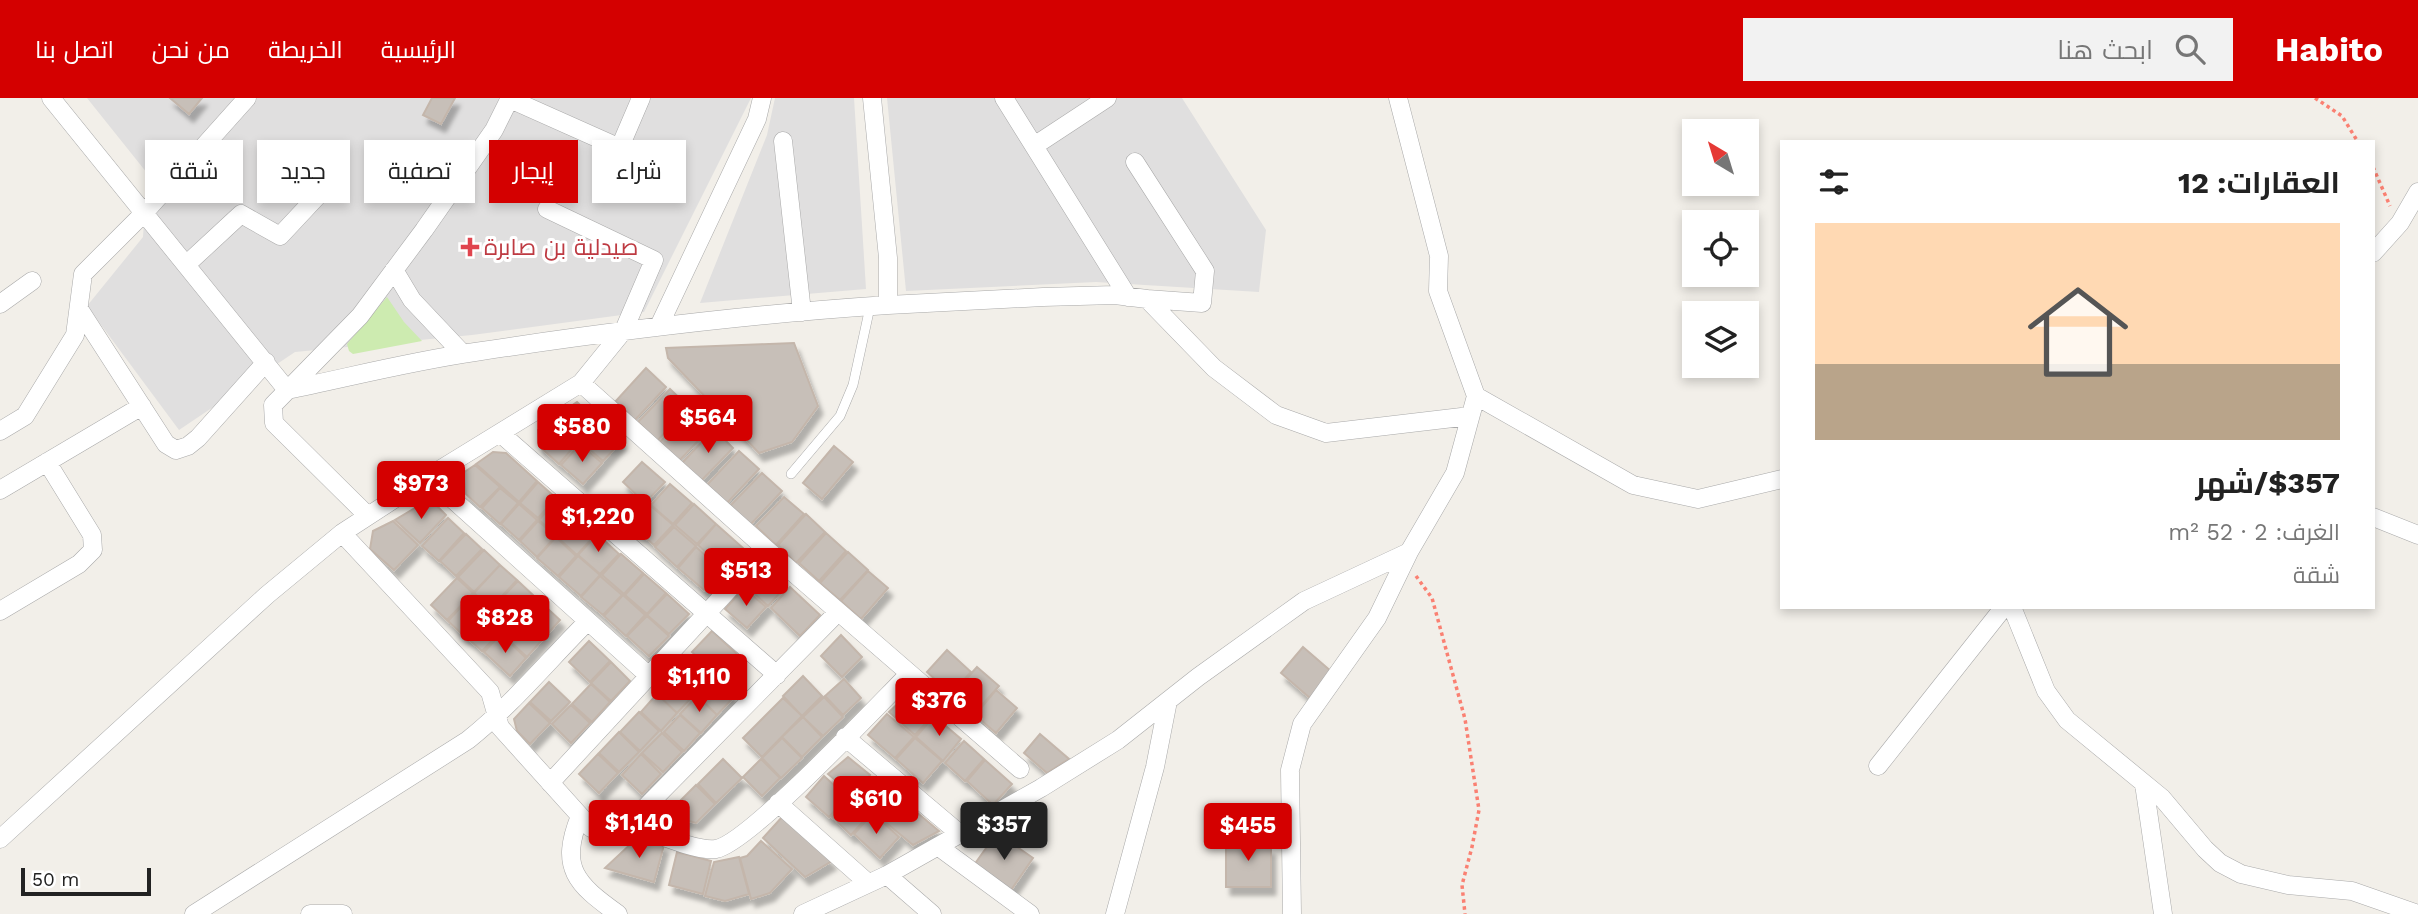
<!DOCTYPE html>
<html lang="ar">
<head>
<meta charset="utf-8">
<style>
  :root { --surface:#fff; --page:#f2f2f2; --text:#222; --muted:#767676; --line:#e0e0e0; --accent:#d40000 }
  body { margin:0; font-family:"Work Sans",Cairo,sans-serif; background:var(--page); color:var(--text); direction:rtl; height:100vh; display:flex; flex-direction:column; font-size:26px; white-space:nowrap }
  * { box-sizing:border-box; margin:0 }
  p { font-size:23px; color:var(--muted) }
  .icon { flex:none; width:38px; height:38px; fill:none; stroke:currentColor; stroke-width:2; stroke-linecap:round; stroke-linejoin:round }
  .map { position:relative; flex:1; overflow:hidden; direction:ltr }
  .drawer { position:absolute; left:1780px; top:42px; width:595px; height:469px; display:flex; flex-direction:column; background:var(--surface); border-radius:0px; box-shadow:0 4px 10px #0003; direction:rtl }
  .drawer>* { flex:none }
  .banner { position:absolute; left:21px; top:42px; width:665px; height:63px; direction:rtl; display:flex; gap:14px }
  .needle { width:46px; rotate:322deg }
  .fabs { position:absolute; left:1682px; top:21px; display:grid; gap:14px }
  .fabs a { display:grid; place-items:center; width:77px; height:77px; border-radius:0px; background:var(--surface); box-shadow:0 4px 10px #0003; font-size:35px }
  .scale { position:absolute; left:21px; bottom:18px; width:130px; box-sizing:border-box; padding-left:7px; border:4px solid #222; border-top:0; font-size:19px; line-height:24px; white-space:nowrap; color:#222; -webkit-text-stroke:5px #fff; paint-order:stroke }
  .price { position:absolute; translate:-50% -60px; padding:0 16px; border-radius:7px; background:var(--accent); color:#fff; font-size:23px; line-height:46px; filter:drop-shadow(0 2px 4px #0008) }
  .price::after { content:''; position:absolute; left:50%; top:42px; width:21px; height:16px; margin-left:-10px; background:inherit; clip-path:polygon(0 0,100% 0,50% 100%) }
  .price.current { background:#222; color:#fff }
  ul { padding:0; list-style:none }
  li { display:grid; align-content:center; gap:14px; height:371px; padding:0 35px }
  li+li { border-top:2px solid var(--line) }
  li span { display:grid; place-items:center; height:217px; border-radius:0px; color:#555 }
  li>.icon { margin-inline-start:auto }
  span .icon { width:126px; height:126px; fill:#fffc; stroke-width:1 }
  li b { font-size:30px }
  h2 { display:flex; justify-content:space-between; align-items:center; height:84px; padding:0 35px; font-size:30px }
  .pill { padding:0 24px; border-radius:0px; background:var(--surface); box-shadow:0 4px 10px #0003; font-size:24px; line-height:63px }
  .pill.current { background:var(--accent); color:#fff }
  header { display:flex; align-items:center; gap:42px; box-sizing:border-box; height:98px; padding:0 35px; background:var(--accent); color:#fff }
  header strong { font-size:33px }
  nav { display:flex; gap:38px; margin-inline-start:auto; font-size:24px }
  .search { width:490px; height:63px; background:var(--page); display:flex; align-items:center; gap:18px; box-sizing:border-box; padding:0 24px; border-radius:0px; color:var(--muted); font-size:26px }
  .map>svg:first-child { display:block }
  .residential { fill:#e0dfdf }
  .grass { fill:#cdebb0 }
  .building { fill:#c7bfb8; stroke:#c4b6ab; stroke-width:2; filter:url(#shadow) }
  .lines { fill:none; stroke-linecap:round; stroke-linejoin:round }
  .lane-casing { stroke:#a9a9a9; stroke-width:10 }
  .street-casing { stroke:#a9a9a9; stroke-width:19 }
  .path { stroke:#fa8072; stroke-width:3.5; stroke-dasharray:3.5 3.5; stroke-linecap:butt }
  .lane { stroke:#fff; stroke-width:9 }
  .street { stroke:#fff; stroke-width:18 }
  .health-dot { fill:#e0444e; stroke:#fff; stroke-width:2.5 }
  .labels { text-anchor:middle; stroke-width:6; stroke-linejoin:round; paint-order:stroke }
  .health-label { font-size:23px; fill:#be3a42; stroke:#fff; text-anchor:start }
</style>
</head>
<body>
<header>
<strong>Habito</strong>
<div class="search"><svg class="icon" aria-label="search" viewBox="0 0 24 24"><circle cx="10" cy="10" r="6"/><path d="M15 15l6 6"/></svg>ابحث هنا</div>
<nav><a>الرئيسية</a><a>الخريطة</a><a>من نحن</a><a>اتصل بنا</a></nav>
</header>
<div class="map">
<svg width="2418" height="816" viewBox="0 0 2418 816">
  <defs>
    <filter id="shadow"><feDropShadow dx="4.5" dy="8" stdDeviation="2" flood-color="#0004"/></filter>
  </defs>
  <rect width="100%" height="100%" fill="#f2efe9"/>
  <!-- residential -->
  <path class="residential" d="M87 0H751L644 214 472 237 295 254 179 332 87 208 143 139 147 75Z
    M775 0H854L866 191 700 205 767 37Z
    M887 0H1182L1266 132 1259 194 1096 184 906 193Z"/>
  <!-- grass -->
  <path class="grass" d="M387 199 404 224 422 243 353 256 349 253 347 246Z"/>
  <!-- building -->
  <path class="building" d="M170 0H202L189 16Z
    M432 0H455L441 26 423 17Z
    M794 245 818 308 792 344 759 355 668 260 666 250Z
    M646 270 666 289 634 323 615 304Z
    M670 291 689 309 657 343 638 324Z
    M577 304 598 324 580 343 555 319Z
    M691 311 711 329 679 363 659 345Z
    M553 321 578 344 559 366 539 348 538 332Z
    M600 323 622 343 603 363 581 344Z
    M714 331 733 350 701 383 682 365Z
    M580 346 602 365 583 386 561 367Z
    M834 348 853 364 822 401 803 385Z
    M739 353 759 371 727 405 707 387Z
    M493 354 506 355 537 383 519 404 476 366Z
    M642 364 665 384 645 405 623 384Z
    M475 367 500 389 480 409 466 396 463 375Z
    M762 375 782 393 750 427 730 408Z
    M538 384 556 400 538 420 520 405Z
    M670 386 692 405 673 426 651 407Z
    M500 390 518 405 500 426 482 410Z
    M784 399 804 416 776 447 756 428Z
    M557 401 575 417 557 438 539 422Z
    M519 406 537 422 519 442 501 426Z
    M694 406 716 426 697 446 675 427Z
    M420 407 437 408 446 417 420 445 395 422Z
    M651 408 673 427 654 447 632 428Z
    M806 416 825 434 796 465 778 447Z
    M575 418 596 436 577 457 557 439Z
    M448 420 464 435 439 463 422 448Z
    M393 423 418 447 394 472 370 451 373 433Z
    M538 423 556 438 537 459 520 443Z
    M716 426 743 450 724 471 698 447Z
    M674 429 696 448 677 469 655 449Z
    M826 435 846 453 819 483 799 465Z
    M466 436 482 451 456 478 440 463Z
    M597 436 619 456 600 476 578 457Z
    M556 439 576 458 558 478 537 460Z
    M696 449 722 472 704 492 678 470Z
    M484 452 500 467 474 494 458 479Z
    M848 454 868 472 840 502 820 485Z
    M621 456 643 475 624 496 602 477Z
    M578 458 600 477 581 498 559 479Z
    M500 467 517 482 491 510 474 495Z
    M765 467 787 487 768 508 746 488Z
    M868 473 888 490 861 521 841 503Z
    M644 476 666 495 647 516 625 497Z
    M600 478 622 497 603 517 581 499Z
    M457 480 473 495 447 522 431 507Z
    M518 483 534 498 508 525 492 510Z
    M790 489 820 517 800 538 771 510Z
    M744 490 766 509 747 530 725 511Z
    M474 495 490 510 464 538 448 523Z
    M667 496 689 516 669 536 647 517Z
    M623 497 645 517 626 538 604 518Z
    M535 499 560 522 544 540 519 517Z
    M491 511 508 526 482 553 465 538Z
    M518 518 543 541 527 559 502 536Z
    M647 518 669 538 649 558 627 538Z
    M712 533 738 557 718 578 692 554Z
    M501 536 526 560 510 578 484 554Z
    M841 537 862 559 842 579 821 558Z
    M589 543 610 563 590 584 569 564Z
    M1303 549 1332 574 1310 600 1281 575Z
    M947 552 971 574 951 596 927 574Z
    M691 561 711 579 695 597 675 578Z
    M611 564 630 583 611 603 591 585Z
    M977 569 999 588 974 616 952 597Z
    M674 578 694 597 677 615 657 596Z
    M803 578 822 598 802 618 783 598Z
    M714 580 734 599 717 617 697 597Z
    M844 581 861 600 843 617 825 598Z
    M549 584 570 604 551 623 530 604Z
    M591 586 610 604 592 624 572 606Z
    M996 592 1017 610 996 635 975 617Z
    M657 596 677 615 661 633 641 614Z
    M907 597 931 619 915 637 889 614Z
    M697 598 717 617 701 635 680 616Z
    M824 599 843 619 823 638 803 619Z
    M783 600 802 618 762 659 743 640Z
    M529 605 550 625 530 646 517 633 514 621Z
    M571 607 590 625 571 645 552 626Z
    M639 614 659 633 640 653 620 634Z
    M887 616 914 639 895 660 868 637Z
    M680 617 700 635 684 653 664 634Z
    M934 618 961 641 943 663 916 639Z
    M803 619 822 639 802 659 782 639Z
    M619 634 639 654 619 674 599 655Z
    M662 635 682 654 663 674 642 655Z
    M1040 636 1069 661 1047 675 1024 655Z
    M782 640 802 660 781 680 762 660Z
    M915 640 942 663 923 685 896 661Z
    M964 643 984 661 965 683 945 665Z
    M598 656 618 675 599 695 579 676Z
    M641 656 661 676 642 696 622 677Z
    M848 659 870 677 853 697 828 676Z
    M723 661 742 680 716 705 698 686Z
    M761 661 780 680 762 698 743 679Z
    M985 662 1012 686 993 707 967 683Z
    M824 678 847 699 829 719 806 699Z
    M696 687 715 706 696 725 675 719 670 713Z
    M851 698 870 716 851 737 832 719Z
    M902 702 939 733 913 747 884 723Z
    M873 715 899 739 880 760 854 736Z
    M783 718 832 763 805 779 763 740Z
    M997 735 1033 760 1011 792 974 767Z
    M1226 739H1259V749H1271V789H1226Z
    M637 740 664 747 654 784 605 770Z
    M761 743 792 771 770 795 751 801 740 760 747 758Z
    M677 754 711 763 703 796 669 787Z
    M739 759 749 796 725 803 705 798 714 764Z"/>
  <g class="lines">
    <defs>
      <path id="lane" d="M791 376 840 318 853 287 870 209"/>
      <path id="street" d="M51 0 287 292C350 279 412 263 475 254 612 233 749 216 888 207V160L872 0
        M1004 0 1128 199
        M510 1 649 63
        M783 43 802 214
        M1034 48 1107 0
        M620 49 641 0
        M1135 64 1205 173 1202 205 1147 201
        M2373 155 2400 125 2418 94
        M187 166 241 116 280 138 337 77
        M394 172 412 202 463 256
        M0 206 32 183
        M888 207 1043 199 1115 197 1147 201 1214 270 1276 317 1326 335 1470 318
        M79 211 166 346 176 352 188 348 198 340 266 264
        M659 228 757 21 762 0
        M581 285 766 451 1020 671
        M1476 298 1633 387 1698 401 1782 381
        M0 333 25 318 75 237 83 176 145 114 247 0
        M500 335 777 577
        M428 379 649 578
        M0 392 142 308
        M368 418 274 325 273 307 360 218 424 132 494 32 510 0
        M2373 419 2418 437
        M342 435 490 594 500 629 591 730C607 737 616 735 629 726L838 514
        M2012 509 2046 593 2067 622 2162 700 2205 751 2220 765 2241 776 2288 787 2352 793 2418 816
        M0 513 79 466 93 452 92 437 47 364
        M845 639 960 736
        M1878 668 2004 509
        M550 685 766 451
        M2144 686 2163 816
        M778 705 868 785
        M580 718C559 770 576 786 618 816
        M629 726C650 733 696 754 716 751 749 745 878 607 909 576
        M0 741 267 497 342 435 428 379 581 285 624 232 654 162 547 111
        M939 749 1030 816
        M887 777 932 816
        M194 816 468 642C512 607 548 563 588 523
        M310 816H343
        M803 816 887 777 1041 690 1118 642 1198 579 1304 503 1409 454
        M1115 816 1155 669 1168 603
        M1292 816 1290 672 1302 626 1377 520 1409 454 1455 375 1476 298 1438 193 1439 158 1398 0"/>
    </defs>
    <!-- lane casing -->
    <use href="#lane" class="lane-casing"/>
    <!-- street casing -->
    <use href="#street" class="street-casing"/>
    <!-- path -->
    <path class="path" d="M2315 0 2342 18 2358 44
      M2373 69 2390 108
      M1416 478 1432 500 1465 621 1479 712 1472 749 1462 787 1465 816"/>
    <!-- lane -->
    <use href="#lane" class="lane"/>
    <!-- street -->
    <use href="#street" class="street"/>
  </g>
  <!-- markers -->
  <path class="health-dot" d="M466.5 138.5h7v7h7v7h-7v7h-7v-7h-7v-7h7z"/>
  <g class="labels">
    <!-- health labels -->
    <g class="health-label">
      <text x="484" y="157">صيدلية بن صابرة</text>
    </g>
  </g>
</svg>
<div class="fabs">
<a><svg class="needle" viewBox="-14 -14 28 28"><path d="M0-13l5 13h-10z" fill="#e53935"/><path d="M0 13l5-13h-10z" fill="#767676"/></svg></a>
<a><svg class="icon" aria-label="locate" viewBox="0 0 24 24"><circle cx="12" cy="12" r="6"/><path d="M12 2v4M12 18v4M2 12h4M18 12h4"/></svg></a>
<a><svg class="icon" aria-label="layers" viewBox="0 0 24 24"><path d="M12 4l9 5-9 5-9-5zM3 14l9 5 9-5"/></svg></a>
</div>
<div class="scale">50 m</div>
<b class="price" style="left:708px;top:357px">$564</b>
<b class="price" style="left:582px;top:366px">$580</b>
<b class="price" style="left:421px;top:423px">$973</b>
<b class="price" style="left:598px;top:456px">$1,220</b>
<b class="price" style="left:746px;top:510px">$513</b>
<b class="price" style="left:505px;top:557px">$828</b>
<b class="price" style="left:699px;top:616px">$1,110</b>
<b class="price" style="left:939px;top:640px">$376</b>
<b class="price" style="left:876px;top:738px">$610</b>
<b class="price" style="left:639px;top:762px">$1,140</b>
<b class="price current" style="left:1004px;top:764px">$357</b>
<b class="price" style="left:1248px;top:765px">$455</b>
<div class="banner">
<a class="pill">شراء</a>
<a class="pill current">إيجار</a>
<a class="pill">تصفية</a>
<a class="pill">جديد</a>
<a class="pill">شقة</a>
</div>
<section class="drawer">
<h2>العقارات: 12<svg class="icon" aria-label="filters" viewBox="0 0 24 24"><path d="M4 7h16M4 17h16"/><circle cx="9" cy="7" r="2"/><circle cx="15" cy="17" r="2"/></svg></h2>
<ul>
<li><span style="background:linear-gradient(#ffd9b3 65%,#b9a48a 0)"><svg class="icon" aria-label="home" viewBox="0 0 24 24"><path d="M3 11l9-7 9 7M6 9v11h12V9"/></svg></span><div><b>$357/شهر</b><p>الغرف: 2 · 52 m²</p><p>شقة</p></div></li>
</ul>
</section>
</div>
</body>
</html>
